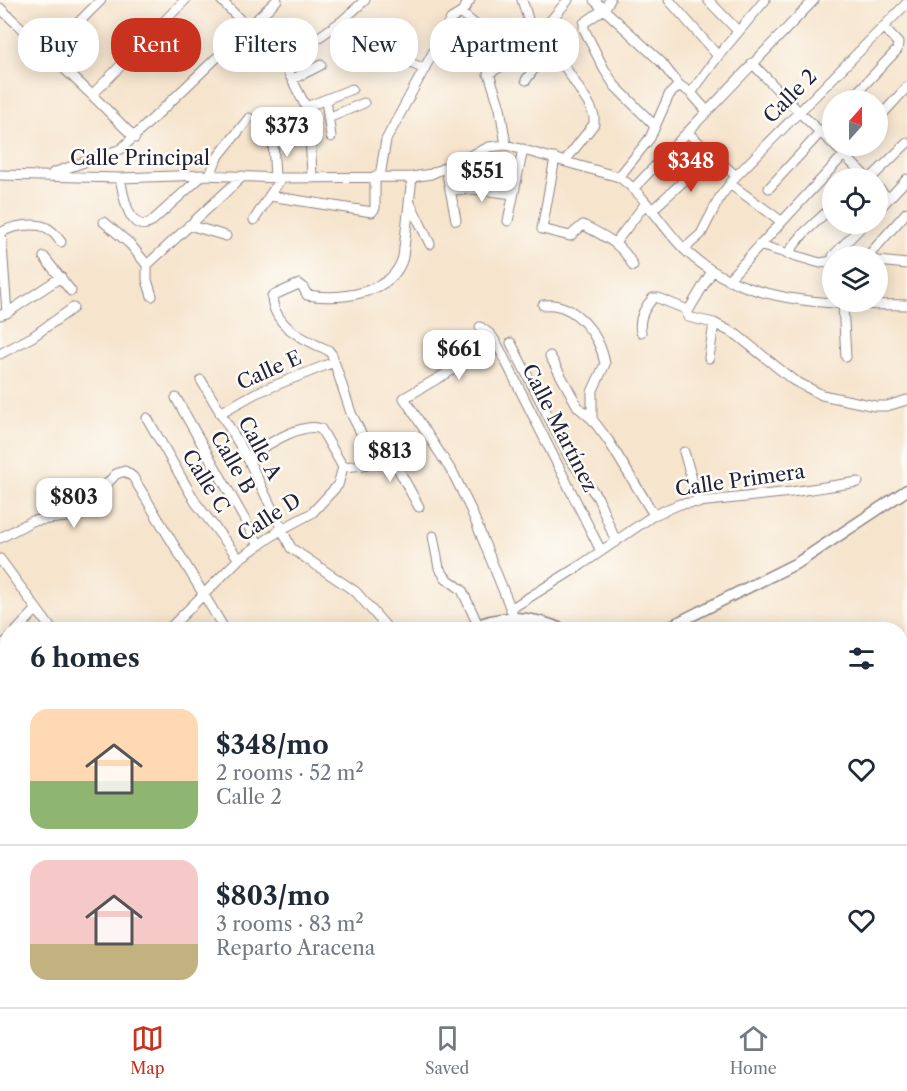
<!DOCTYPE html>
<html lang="en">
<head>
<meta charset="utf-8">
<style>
  :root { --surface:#fff; --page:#f2f2f3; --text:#1f2937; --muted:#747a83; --line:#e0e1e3; --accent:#c8321e }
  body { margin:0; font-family:"Libre Caslon Text",serif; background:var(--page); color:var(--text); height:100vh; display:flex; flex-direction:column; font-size:22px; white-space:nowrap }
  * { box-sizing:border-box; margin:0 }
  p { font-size:20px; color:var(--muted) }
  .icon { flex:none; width:33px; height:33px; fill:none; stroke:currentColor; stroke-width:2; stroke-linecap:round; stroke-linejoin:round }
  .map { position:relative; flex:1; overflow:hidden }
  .sheet { position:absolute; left:0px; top:622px; width:908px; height:386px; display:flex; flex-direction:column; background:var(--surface); border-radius:24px 24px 0 0; box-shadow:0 3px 15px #0003 }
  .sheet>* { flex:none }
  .top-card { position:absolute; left:18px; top:18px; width:600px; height:54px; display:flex; gap:12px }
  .needle { width:39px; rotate:21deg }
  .controls { position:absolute; left:822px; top:90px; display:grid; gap:12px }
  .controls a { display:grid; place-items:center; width:66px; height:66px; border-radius:50%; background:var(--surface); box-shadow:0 3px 15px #0003; font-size:30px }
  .price { position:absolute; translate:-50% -51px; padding:0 14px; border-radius:12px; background:#fff; color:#222; font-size:20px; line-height:39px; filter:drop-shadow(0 2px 3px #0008) }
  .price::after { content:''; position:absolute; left:50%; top:36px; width:18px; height:14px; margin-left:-9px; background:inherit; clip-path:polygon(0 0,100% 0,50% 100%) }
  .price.active { background:var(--accent); color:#fff }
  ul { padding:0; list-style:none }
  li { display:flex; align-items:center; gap:18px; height:150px; padding:0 30px }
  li+li { border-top:2px solid var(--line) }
  li span { display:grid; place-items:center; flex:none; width:168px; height:120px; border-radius:18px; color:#555 }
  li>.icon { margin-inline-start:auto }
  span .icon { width:72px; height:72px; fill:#fffc; stroke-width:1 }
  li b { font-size:26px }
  h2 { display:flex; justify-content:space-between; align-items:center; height:72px; padding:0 30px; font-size:26px }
  .tag { padding:0 21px; border-radius:24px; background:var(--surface); box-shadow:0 3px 15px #0003; font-size:21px; line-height:54px }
  .tag.active { background:var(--accent); color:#fff }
  .tabs { display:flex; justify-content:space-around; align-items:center; height:84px; border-top:2px solid var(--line); background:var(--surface); font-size:16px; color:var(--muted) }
  .tabs a { display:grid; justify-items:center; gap:3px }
  .tabs .active { color:var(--accent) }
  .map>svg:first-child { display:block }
  .forest { fill:url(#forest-firs); stroke:#546d56; stroke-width:1.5 }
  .water { fill:#59bed7; stroke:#3e7089; stroke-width:1.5 }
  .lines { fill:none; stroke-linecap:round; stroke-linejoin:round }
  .minor-casing { stroke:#8c8384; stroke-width:11 }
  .major-casing { stroke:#8c8384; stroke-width:13 }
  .minor { stroke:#fff; stroke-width:9 }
  .major { stroke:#fff; stroke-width:10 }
  .labels { text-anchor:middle; stroke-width:5; stroke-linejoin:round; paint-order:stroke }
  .street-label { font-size:20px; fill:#22223b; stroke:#fdfcf7 }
</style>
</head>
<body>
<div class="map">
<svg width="907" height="1007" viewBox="0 0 907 1007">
  <defs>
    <pattern id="forest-firs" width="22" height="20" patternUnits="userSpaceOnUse" patternTransform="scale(1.5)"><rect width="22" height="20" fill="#87b872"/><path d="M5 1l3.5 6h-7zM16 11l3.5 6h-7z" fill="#6e955f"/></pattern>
  </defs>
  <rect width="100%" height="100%" fill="#fdfcf7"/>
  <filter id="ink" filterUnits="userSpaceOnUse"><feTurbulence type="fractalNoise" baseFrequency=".0167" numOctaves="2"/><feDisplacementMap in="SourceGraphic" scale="12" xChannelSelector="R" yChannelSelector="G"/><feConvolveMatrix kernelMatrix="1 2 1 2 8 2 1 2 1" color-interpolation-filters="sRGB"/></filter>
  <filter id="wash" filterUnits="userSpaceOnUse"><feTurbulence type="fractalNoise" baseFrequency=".008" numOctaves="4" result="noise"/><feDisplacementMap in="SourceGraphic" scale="24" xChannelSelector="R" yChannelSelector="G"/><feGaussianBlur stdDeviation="1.35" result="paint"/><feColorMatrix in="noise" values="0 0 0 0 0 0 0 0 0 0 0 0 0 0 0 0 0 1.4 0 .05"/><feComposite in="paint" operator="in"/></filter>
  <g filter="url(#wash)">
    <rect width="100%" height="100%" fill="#f6e4cc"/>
    <!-- forest -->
    <path class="forest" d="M907 946V1007H834L840 1001 900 1000V951Z
      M53 1000H202L210 1007H46Z
      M238 1000H388V1001L383 1007H229Z"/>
    <!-- water -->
    <path class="water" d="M907 846V910L900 914V852Z
      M768 1001V1000L820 1001 816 1007H765Z"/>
  </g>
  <g filter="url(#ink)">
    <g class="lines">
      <defs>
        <path id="minor" d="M221 0 248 28
          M594 0 661 62 679 85 691 93 707 111
          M610 0 604 9 584 23V29L604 69 615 86 655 126
          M669 0 718 56
          M708 0 738 31
          M0 8 92 95 135 138
          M461 13 477 26 482 52 500 108 506 145
          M48 53 101 0
          M356 60 367 47 374 48 425 69
          M752 63 799 112 832 143
          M488 74C503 65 527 54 530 34 531 24 525 10 522 0
          M293 79 321 65
          M526 80 551 45
          M691 93 718 56 765 0
          M92 95 185 0
          M326 100 331 137
          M850 100 897 50 898 43 883 27
          M306 107 352 89
          M328 118 364 103
          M878 119 907 87
          M687 132 736 176
          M273 140 275 178
          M835 146 867 178
          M555 158 542 229 570 236 583 225C604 236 623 244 633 266
          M565 161 594 124V116L590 106 542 31 568 0
          M446 169 456 220
          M53 173 121 149 277 0
          M0 175 120 178 203 175 281 178 412 177 431 174 489 147 506 145 619 177C646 195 662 228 686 251 745 306 832 304 907 305
          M210 175 217 158 249 118
          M380 176 386 140 451 19 461 13 470 0
          M312 177 310 132 306 107 285 66 299 51 342 21 365 0
          M619 177 650 138 669 95 679 85
          M120 178C123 192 128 233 150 223L203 175
          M864 178 873 176 907 143
          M730 184 781 221
          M769 188 832 120
          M878 188 888 198
          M633 189 814 0
          M450 190 474 189 513 194
          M270 196 372 212 375 208V176
          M410 203 430 244
          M878 210 907 179
          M651 211 712 155
          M254 220 281 178
          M508 221 523 149
          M104 222 130 244 147 265
          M189 225 226 236
          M615 243 646 203
          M759 245 820 263 832 261
          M684 249 701 234 720 197 736 176 907 3
          M787 254 804 233 832 207
          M833 256 864 224
          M868 256 907 212
          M44 257 71 291
          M878 261 907 264
          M712 271 687 313 688 317 714 323 737 335 793 380 822 395 875 406H887L907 400
          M728 280 852 146
          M152 296 147 280V265L243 176
          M843 304 846 357
          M543 305C575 301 600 335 605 364L592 392V419L608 440 654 515
          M7 313 1 233C10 226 36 222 47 228 53 231 57 237 61 242
          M0 315 7 313 61 277
          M480 327 491 335 497 344 601 551
          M641 332C638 319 645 307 653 298H658L688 310
          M511 343 570 459 598 498 616 542
          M497 344 404 398 454 475 471 510 512 612
          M0 354 32 337 73 308
          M550 356 578 407 592 419
          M709 358 714 323
          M201 380 247 457 291 548 356 592 389 630
          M176 398 259 545
          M220 413 256 393 334 362
          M147 418 196 503 239 559
          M684 452 699 503
          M372 459 380 464 389 461 395 463 419 507
          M343 467 364 465 370 462 372 455 351 413 332 355 328 350C304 340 273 326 272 296L299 284 303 287 307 295C339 300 393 295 403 257L412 177
          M433 536 439 568 446 578 462 590 478 625
          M0 538 32 521 74 516 80 513 116 474 125 471 133 477 225 630
          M0 559 52 630
          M512 608 581 565 654 515 680 504 791 492 858 482
          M17 630 36 610
          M168 630 239 559 282 529 312 513 338 485 343 467 321 429C302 421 264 447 247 457
          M0 647 8 640
          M0 658 8 672
          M0 718 8 724
          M0 785 8 782
          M0 818 8 826
          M0 954 2 956 0 960
          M0 1003 4 1007"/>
        <path id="major" d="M466 630C502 613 529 615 564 630
          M663 630 799 562 907 490
          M34 1007 41 1000"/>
      </defs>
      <!-- minor casing -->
      <use href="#minor" class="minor-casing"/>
      <!-- major casing -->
      <use href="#major" class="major-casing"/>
      <!-- minor -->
      <use href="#minor" class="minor"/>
      <!-- major -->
      <use href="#major" class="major"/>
    </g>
  </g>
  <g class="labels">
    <!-- street labels -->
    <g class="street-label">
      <text transform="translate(790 96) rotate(-45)" y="7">Calle 2</text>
      <text x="140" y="165">Calle Principal</text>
      <text transform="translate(269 370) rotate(-24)" y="7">Calle E</text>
      <text transform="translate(560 428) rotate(63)" y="7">Calle Martínez</text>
      <text transform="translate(260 448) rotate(62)" y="7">Calle A</text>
      <text transform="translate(233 462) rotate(60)" y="7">Calle B</text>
      <text transform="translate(740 480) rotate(-8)" y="7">Calle Primera</text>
      <text transform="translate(206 481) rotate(58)" y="7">Calle C</text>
      <text transform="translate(269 517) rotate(-33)" y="7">Calle D</text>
    </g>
  </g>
</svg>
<div class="controls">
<a><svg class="needle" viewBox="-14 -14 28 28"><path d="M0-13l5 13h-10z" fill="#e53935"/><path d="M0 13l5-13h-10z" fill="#747a83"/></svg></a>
<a><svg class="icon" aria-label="locate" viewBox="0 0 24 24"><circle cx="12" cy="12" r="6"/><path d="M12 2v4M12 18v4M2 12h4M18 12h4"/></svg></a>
<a><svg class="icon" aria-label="layers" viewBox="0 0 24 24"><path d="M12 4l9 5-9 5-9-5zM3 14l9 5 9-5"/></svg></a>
</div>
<b class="price" style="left:287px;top:158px">$373</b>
<b class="price active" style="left:691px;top:193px">$348</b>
<b class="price" style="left:482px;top:203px">$551</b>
<b class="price" style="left:459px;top:381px">$661</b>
<b class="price" style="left:390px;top:483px">$813</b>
<b class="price" style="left:74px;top:529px">$803</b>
<div class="top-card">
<a class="tag">Buy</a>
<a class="tag active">Rent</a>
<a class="tag">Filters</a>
<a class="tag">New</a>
<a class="tag">Apartment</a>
</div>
<section class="sheet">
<h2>6 homes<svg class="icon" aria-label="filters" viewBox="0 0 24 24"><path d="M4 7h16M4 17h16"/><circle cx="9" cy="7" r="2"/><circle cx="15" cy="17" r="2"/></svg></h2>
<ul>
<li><span style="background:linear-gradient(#ffd9b3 60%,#8fb573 0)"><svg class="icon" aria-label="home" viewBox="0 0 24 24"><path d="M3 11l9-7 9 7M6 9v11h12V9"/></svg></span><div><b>$348/mo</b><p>2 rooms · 52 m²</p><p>Calle 2</p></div><svg class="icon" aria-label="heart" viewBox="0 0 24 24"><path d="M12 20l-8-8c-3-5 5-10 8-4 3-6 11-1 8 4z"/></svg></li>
<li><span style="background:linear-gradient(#f6c9c9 70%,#c2b280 0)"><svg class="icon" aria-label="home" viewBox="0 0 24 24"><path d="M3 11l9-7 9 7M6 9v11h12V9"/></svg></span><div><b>$803/mo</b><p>3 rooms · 83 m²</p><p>Reparto Aracena</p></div><svg class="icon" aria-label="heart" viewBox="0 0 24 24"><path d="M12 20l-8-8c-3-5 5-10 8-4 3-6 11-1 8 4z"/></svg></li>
</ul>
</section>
</div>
<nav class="tabs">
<a class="active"><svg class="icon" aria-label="map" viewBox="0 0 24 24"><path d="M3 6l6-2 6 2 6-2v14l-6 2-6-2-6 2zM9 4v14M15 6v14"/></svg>Map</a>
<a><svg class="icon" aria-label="saved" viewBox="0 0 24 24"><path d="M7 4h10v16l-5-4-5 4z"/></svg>Saved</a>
<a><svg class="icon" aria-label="home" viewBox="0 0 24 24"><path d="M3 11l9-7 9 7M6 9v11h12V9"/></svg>Home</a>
</nav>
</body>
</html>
